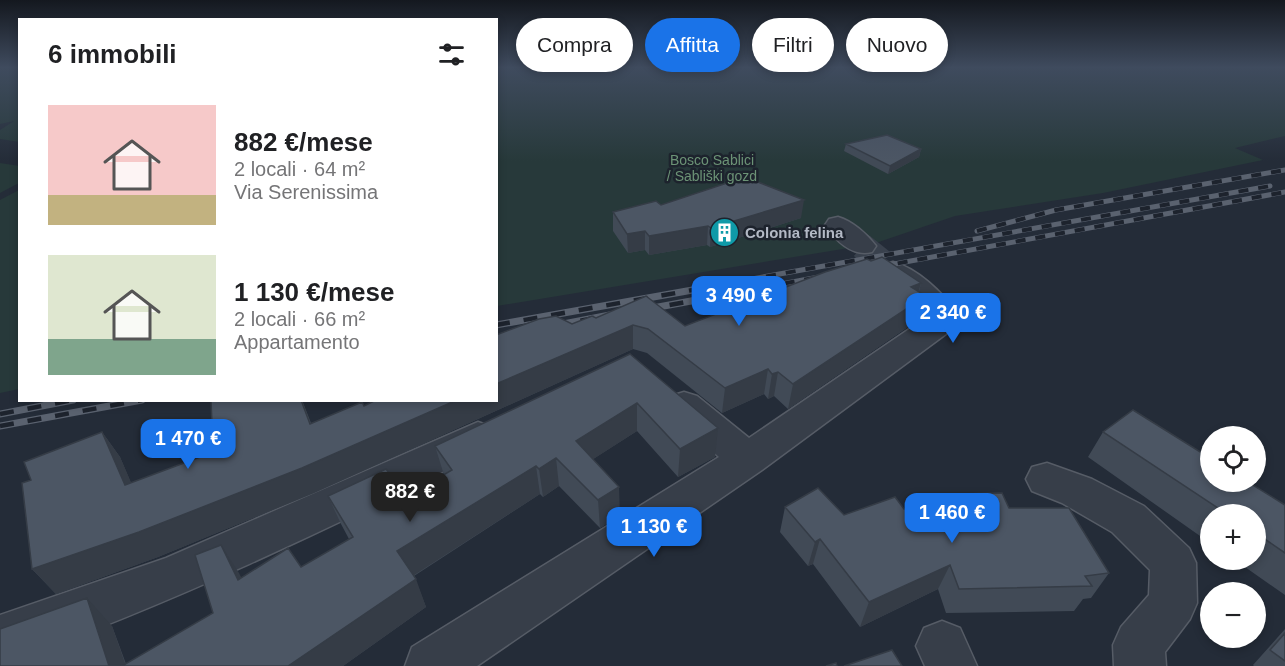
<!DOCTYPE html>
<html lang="it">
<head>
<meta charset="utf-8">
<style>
  :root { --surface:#fff; --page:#f2f2f2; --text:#202124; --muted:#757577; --accent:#1a73e8 }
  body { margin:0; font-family:Helvetica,sans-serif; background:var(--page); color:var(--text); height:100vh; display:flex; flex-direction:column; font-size:22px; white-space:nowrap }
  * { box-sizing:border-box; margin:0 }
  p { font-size:20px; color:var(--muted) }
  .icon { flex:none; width:33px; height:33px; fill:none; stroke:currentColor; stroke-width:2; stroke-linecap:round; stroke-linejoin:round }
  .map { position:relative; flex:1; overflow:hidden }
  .details { position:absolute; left:18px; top:18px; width:480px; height:384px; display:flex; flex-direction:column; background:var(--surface); border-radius:0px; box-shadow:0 3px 9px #0003 }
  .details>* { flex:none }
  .banner { position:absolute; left:516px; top:18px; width:570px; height:54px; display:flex; gap:12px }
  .fabs { position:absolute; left:1200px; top:426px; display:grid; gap:12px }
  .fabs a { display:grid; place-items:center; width:66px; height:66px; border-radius:50%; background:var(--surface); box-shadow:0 3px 9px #0003; font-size:30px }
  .price { position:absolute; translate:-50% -51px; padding:0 14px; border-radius:12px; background:var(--accent); color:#fff; font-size:20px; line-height:39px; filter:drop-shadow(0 2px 3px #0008) }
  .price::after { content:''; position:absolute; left:50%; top:36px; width:18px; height:14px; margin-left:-9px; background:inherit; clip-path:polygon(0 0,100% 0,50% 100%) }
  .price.current { background:#222; color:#fff }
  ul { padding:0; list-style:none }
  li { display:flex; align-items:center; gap:18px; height:150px; padding:0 30px }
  li span { display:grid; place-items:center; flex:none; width:168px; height:120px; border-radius:0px; color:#555 }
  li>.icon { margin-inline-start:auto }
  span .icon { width:72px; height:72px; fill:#fffc; stroke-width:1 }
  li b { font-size:26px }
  h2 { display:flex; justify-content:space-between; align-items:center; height:72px; padding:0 30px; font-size:26px }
  .chip { padding:0 21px; border-radius:27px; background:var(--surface); box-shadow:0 3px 9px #0003; font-size:21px; line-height:54px }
  .chip.current { background:var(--accent); color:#fff }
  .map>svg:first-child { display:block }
  .green { fill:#27393a }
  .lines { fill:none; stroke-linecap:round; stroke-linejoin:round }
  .minor-tunnel { stroke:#39414d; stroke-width:26; stroke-dasharray:26 14; stroke-linecap:butt }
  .minor-casing { stroke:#565c66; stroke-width:3 }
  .minor { fill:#373e49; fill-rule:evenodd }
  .rail-far1-casing { stroke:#5a626f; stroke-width:5 }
  .rail-casing { stroke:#5a626f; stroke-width:7 }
  .rail-far1 { stroke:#1d232d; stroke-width:4; stroke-dasharray:10; stroke-linecap:butt }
  .rail { stroke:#1d232d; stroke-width:4.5; stroke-dasharray:14; stroke-linecap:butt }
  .wall { fill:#414a56 }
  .shaded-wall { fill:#353c46 }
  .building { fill:#4c5664; stroke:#353c46; stroke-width:1.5 }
  .labels { text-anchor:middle; stroke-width:5; stroke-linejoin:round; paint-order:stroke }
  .far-park-label { font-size:14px; fill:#6c9376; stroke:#1d232d }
  .poi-label { font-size:15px; font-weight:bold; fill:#b3b9c5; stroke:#1d232d; text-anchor:start }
</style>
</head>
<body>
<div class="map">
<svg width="1285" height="666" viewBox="0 0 1285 666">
  <rect width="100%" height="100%" fill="#242c38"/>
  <!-- green -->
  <path class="green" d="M0 67H19V142L0 139V130L14 121 0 124Z
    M496 67H1285V136L1235 148 1263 160 1103 193 955 216 873 244 497 306Z
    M0 163 20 166 19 183 0 193Z
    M19 190V389L0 393V200Z"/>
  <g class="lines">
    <!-- minor-tunnel -->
    <path class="minor-tunnel" d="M862 246 893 271"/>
    <defs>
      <path id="minor" d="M838 217C852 221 867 234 876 246L872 252C852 257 836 241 825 225L829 219Z
        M893 262C917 268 943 293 957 313L946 334 762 470 477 666H405L412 647 719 457 671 414 665 405 671 396 684 392 697 396 749 438 921 321 925 314 920 308 878 271 883 265Z
        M478 422 492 427 498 437 492 447C331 528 170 605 0 665V615L166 558Z
        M1047 463 1092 479 1144 506 1189 548 1196 563 1197 603 1190 619 1165 652 1166 666H1114L1113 645 1121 627 1149 595 1150 570 1112 532 1062 503 1032 491 1026 479 1032 467Z
        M942 621 960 628 977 666H925L916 646 924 628Z"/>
    </defs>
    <!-- minor casing -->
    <use href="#minor" class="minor-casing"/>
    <!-- minor -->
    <use href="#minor" class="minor"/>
    <defs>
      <path id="rail-far1" d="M977 231 1056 210 1285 170
        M878 267 1285 192
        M707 287 1270 186
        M765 287 819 277"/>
      <path id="rail" d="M642 310 773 286
        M496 325 715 286
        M553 326 615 314
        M0 414 73 400
        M0 426 142 400"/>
    </defs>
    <!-- rail-far1 casing -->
    <use href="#rail-far1" class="rail-far1-casing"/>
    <!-- rail casing -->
    <use href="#rail" class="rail-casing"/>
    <!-- rail-far1 -->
    <use href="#rail-far1" class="rail-far1"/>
    <!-- rail -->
    <use href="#rail" class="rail"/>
  </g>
  <!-- wall -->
  <path class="wall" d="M846 144 921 149 919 157 888 174 844 151Z
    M661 205 801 218 710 247 707 245 649 255 645 250 628 253 613 231V212Z
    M871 261 921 283 919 292 926 296 918 320 788 409 774 396 768 399 764 394 722 413 647 353 633 349 314 493 158 557 56 594 32 569 31 480 102 432 120 457 131 483 208 454 212 424 211 400H302L311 423 364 406 572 324 596 318 685 326Z
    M630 354 715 457 678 477 637 431 593 459 620 515 600 528 559 486 543 497 540 494 414 576 426 607 343 666H0L112 626 126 664 213 613 221 545 241 578 301 567 349 539 341 524 328 496H407L444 475 435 446Z
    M1103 432 1285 505V595L1235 560H1256V514H1210V543L1088 457Z
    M956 494 1009 508 1109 573 1091 598 1083 599 1074 611 946 613 938 589 860 627 813 564 808 566 780 532 785 507 844 515 904 509H949Z
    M1285 629V666H1254L1253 665Z"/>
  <!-- shaded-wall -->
  <path class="shaded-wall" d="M921 149 919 157 888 174 890 166Z
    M804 200 801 218 710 247 711 228Z
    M708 226 707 245 649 255V236Z
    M645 231V250L628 253 627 234Z
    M921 283 915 303 926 296 918 320 788 409 793 384 911 287Z
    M633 325V349L314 493 158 557 56 594 32 569 457 400H496V384Z
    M768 369 764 394 722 413 725 388Z
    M778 372 774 396 768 399 772 374Z
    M637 403V431L578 469 576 441Z
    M718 428 715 457 678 477 680 449Z
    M102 432 120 457 143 510 125 485Z
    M556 458 559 486 543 497 539 469Z
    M536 466 540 494 408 579 397 551Z
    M619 487 620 515 600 528 598 500Z
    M820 539 813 564 808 566 815 542Z
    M221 545 239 573 256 608 238 580Z
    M950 565 938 589 860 627 869 602Z
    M416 579 426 607 343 666H288Z
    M87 598 112 626 126 666H109Z"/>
  <!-- building -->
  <path class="building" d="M887 135 921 149 890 166 846 144Z
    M745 177 804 200 711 228 708 226 649 236 645 231 627 234 613 212 656 201 661 205Z
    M882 257 921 283 911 287 926 296 793 384 778 372 772 374 768 369 725 388 648 329 633 325 496 384V335L539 319 556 316 572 324 592 316 596 318 646 296 685 326 825 272 867 259 871 261Z
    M630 354 718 428 680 449 637 403 576 441 619 487 598 500 556 458 539 469 536 466 397 551 416 579 288 666H122L213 613 195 555 221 545 238 580 288 548 301 567 353 537 328 496 386 469 407 496 452 470 435 446Z
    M211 400H301L310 424 362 402 364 406 376 400H457L302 468 139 532 32 569 22 483 31 480 24 462 102 432 125 485 208 454 197 429 212 424Z
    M1133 410 1210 458V482H1248L1285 505V553L1256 533V514H1227L1103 432Z
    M818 488 844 515 895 497 904 509H963L956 494 1002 493 1009 508H1069L1109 573 1085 576 1092 586 959 589 950 565 869 602 820 539 815 542 785 507Z
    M87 598 109 666H0V629Z
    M1285 633V661L1270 650Z
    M892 650 902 666H844Z
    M836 663 837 666H826Z"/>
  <!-- sky -->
  <linearGradient id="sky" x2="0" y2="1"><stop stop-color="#14181f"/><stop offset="0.42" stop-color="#3f4b5e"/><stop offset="1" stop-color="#3f4b5e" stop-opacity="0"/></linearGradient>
  <rect width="1285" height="161" fill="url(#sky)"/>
  <!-- icons -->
  <defs>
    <symbol id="building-disc" viewBox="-11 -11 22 22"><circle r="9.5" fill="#0f9aa8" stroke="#1d232d"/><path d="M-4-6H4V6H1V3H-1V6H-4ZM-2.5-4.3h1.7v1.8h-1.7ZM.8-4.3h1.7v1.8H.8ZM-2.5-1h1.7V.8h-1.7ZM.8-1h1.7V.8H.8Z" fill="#fff"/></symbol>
  </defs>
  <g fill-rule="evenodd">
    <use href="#building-disc" x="708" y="216" width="33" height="33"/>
  </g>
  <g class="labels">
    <!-- far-park labels -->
    <g class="far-park-label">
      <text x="712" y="165">Bosco Sablici<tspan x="712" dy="16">/ Sabliški gozd</tspan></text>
    </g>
    <!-- poi labels -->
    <g class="poi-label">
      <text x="745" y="238">Colonia felina</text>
    </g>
  </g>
</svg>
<div class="fabs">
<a><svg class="icon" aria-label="locate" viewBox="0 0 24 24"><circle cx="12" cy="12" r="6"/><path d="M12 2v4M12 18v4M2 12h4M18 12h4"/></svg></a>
<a>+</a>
<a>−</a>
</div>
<b class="price" style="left:739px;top:327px">3 490 €</b>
<b class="price" style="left:953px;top:344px">2 340 €</b>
<b class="price" style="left:188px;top:470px">1 470 €</b>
<b class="price current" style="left:410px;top:523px">882 €</b>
<b class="price" style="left:952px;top:544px">1 460 €</b>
<b class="price" style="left:654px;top:558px">1 130 €</b>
<div class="banner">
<a class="chip">Compra</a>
<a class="chip current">Affitta</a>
<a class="chip">Filtri</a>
<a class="chip">Nuovo</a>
</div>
<section class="details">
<h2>6 immobili<svg class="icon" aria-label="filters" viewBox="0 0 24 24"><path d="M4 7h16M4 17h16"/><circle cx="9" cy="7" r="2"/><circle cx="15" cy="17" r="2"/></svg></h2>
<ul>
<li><span style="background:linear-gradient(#f6c9c9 75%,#c2b280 0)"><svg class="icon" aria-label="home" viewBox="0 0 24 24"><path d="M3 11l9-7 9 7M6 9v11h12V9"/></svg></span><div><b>882 €/mese</b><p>2 locali · 64 m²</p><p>Via Serenissima</p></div></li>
<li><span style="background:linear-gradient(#dfe7d0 70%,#7fa58c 0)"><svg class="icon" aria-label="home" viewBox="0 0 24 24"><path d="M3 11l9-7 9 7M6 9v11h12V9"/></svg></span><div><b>1 130 €/mese</b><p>2 locali · 66 m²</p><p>Appartamento</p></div></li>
</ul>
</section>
</div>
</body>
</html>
